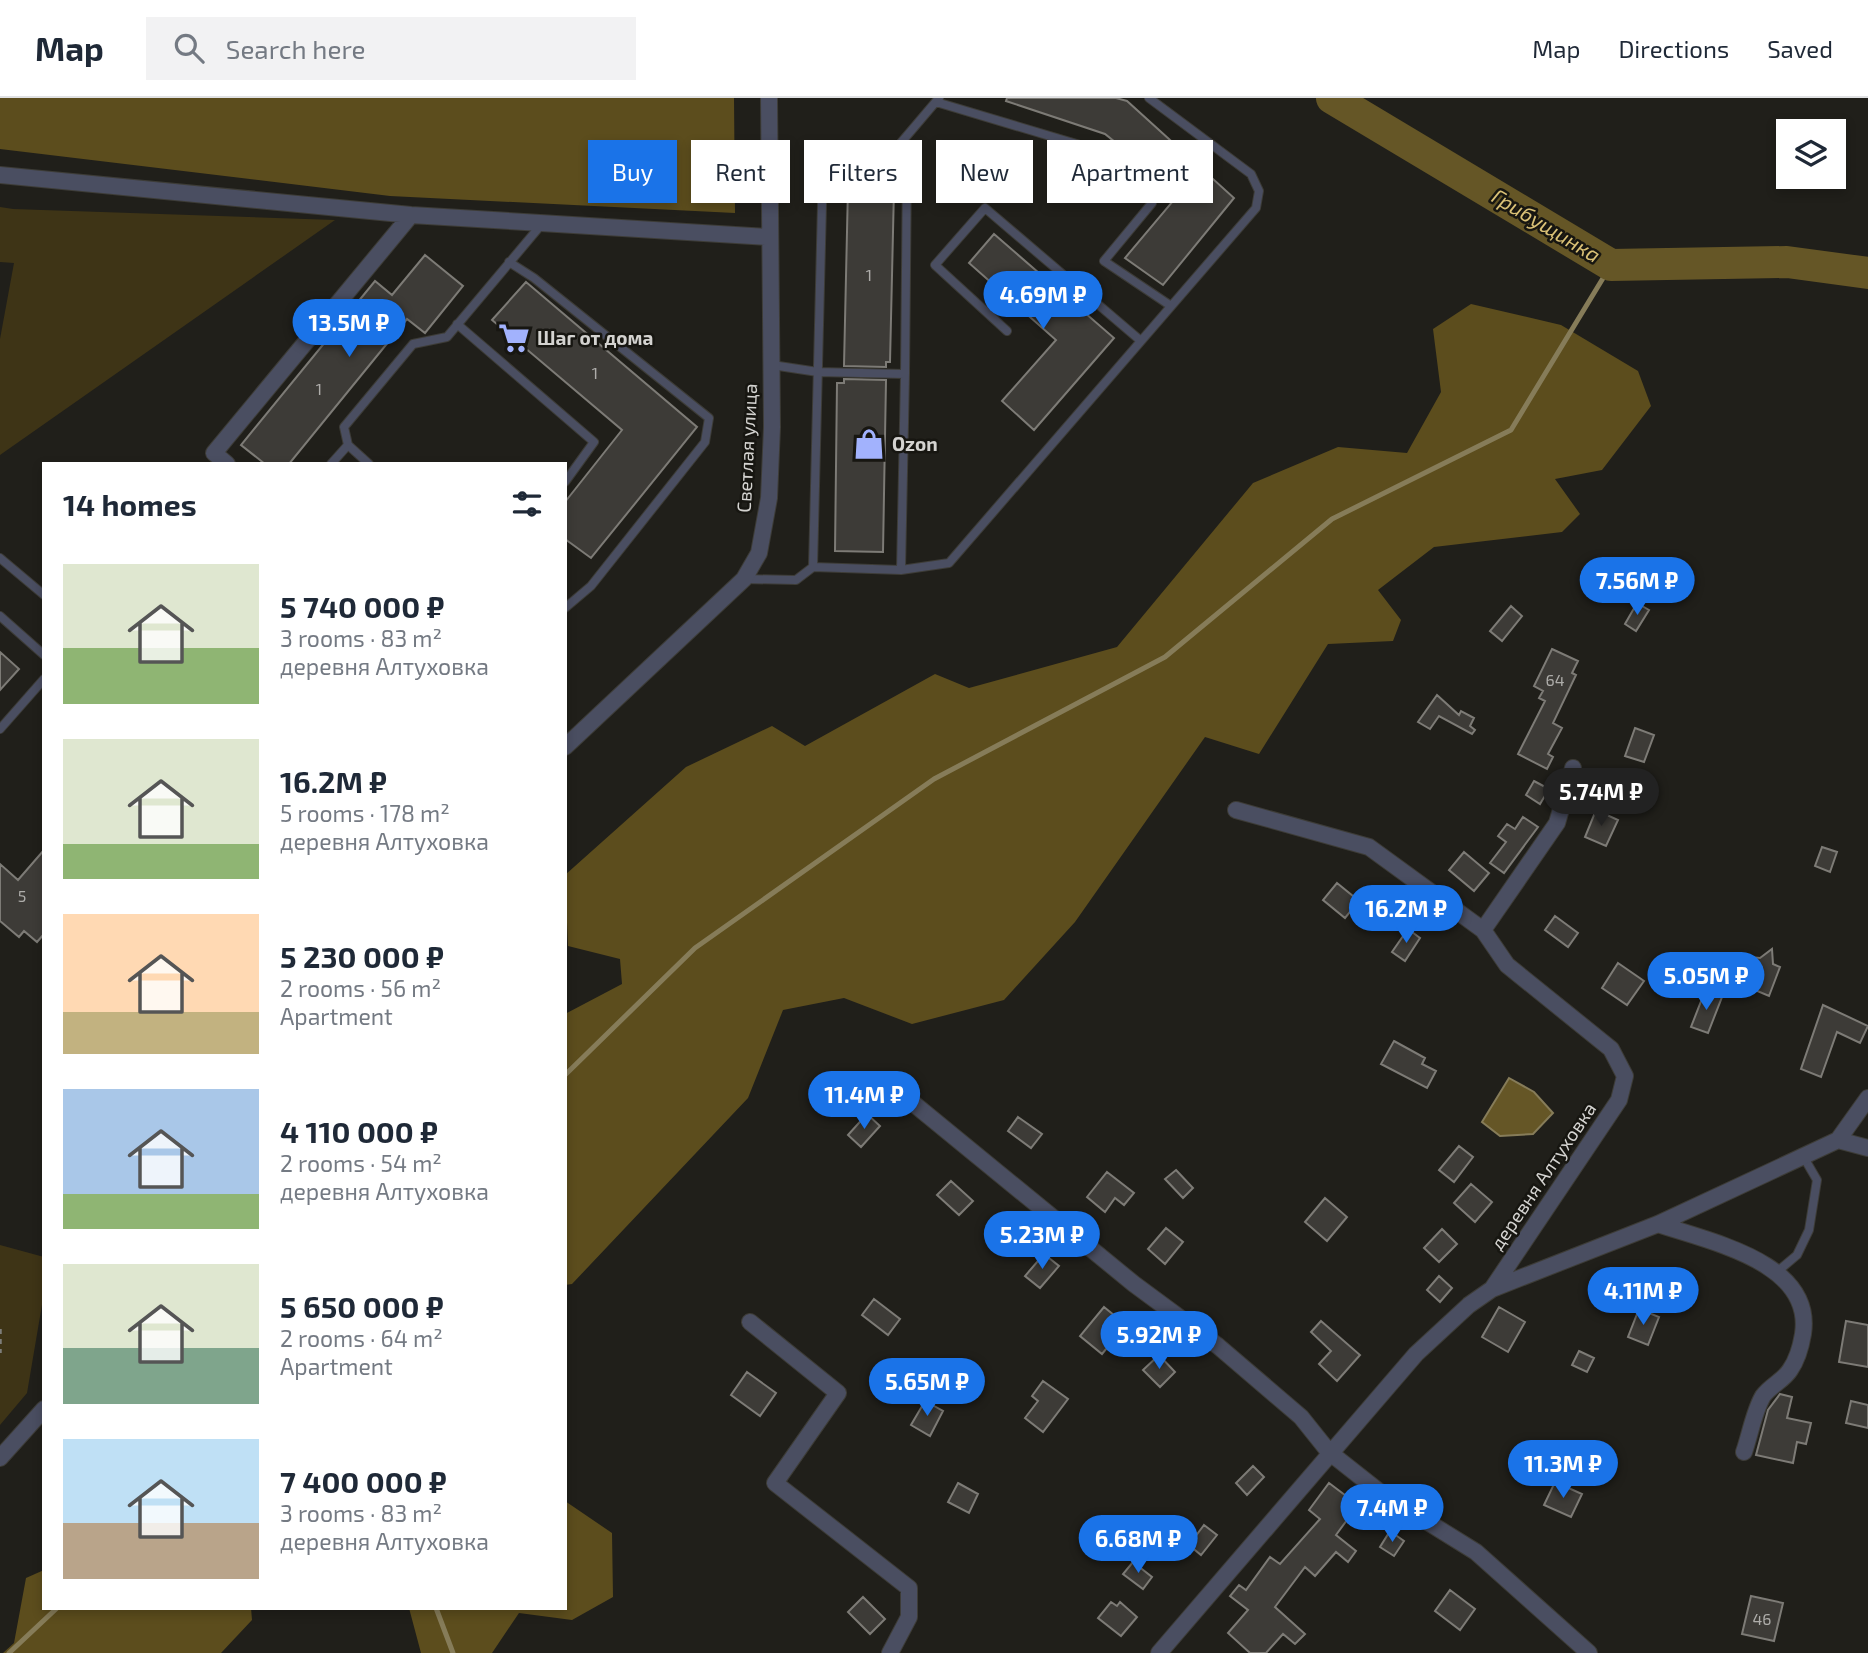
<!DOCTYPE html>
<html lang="en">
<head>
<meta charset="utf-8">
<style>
  :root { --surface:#fff; --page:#f2f2f3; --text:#1f2937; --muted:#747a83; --line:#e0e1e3; --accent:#1a73e8 }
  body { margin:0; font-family:"Exo 2",sans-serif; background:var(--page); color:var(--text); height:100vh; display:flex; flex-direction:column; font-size:26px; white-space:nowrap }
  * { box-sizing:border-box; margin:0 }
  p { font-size:23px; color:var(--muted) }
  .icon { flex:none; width:38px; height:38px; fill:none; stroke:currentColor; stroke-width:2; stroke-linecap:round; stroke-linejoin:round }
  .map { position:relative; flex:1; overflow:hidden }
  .details { position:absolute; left:42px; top:364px; width:525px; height:1148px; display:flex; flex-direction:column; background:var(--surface); border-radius:0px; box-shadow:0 4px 10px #0003 }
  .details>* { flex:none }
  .guide { position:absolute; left:588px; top:42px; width:665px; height:63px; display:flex; gap:14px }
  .buttons { position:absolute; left:1776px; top:21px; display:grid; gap:14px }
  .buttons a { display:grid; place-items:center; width:70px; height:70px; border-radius:0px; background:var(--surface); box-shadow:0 4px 10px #0003; font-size:35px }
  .price { position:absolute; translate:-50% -60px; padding:0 16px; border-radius:24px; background:var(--accent); color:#fff; font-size:23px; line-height:46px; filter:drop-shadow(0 2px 4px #0008) }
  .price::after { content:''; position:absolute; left:50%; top:42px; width:21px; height:16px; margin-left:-10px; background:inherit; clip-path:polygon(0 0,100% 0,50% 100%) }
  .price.active { background:#222; color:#fff }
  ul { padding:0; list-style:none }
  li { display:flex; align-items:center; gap:21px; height:175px; padding:0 21px }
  li span { display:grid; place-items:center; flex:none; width:196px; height:140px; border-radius:0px; color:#555 }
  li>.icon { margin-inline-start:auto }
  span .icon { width:84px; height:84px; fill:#fffc; stroke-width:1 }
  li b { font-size:30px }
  h2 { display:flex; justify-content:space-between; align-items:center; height:84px; padding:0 21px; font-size:30px }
  .tag { padding:0 24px; border-radius:0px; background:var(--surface); box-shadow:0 4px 10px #0003; font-size:24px; line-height:63px }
  .tag.active { background:var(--accent); color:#fff }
  header { display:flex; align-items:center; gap:42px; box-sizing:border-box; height:98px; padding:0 35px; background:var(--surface); border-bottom:2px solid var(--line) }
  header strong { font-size:33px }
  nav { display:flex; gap:38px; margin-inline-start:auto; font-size:24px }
  .search { width:490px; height:63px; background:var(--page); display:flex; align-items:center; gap:18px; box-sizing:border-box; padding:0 24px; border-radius:0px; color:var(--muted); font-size:26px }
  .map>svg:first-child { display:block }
  .green { fill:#3e3416 }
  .forest { fill:#5c4d1d }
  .water { fill:#655626; stroke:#867c59; stroke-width:2 }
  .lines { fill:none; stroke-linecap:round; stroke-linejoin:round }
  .stream { stroke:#867c59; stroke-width:5 }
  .river { stroke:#655626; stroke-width:32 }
  .building { fill:#3d3b37; stroke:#7d7b76; stroke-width:2 }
  .lane-casing { stroke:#3d3c37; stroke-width:10 }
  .street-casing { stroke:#3d3c37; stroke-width:18 }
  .path { stroke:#7e7d79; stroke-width:3.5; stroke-dasharray:5 5; stroke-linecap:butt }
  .lane { stroke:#4a4e61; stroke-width:8 }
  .street { stroke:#4a4e61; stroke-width:16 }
  .labels { text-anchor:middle; stroke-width:5; stroke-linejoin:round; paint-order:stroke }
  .number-label { font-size:16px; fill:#aeadaa }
  .poi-label { font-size:19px; font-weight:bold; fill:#d4d3d0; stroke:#171611; text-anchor:start }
  .street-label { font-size:19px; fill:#d4d3d0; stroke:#171611 }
  .water-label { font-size:21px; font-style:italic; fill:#dac176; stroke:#171611 }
</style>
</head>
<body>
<header>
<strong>Map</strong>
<div class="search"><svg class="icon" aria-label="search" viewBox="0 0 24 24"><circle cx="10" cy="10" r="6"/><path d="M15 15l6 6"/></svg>Search here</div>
<nav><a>Map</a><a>Directions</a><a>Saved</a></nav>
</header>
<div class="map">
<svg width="1868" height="1555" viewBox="0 0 1868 1555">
  <rect width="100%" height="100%" fill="#201f1a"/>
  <!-- green -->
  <path class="green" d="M0 109 13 111 335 122 0 357V241L14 165 0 164Z
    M0 1147 44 1159V1195L27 1295 0 1327Z"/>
  <!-- forest -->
  <path class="forest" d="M0 0H734L735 115 390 98 0 51Z
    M1471 206 1561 227 1638 273 1651 308 1602 372 1555 381 1580 416 1562 434 1434 449 1378 492 1401 522 1393 543 1328 546 1259 656 1205 639 1075 824 1004 902 912 926 844 900 783 912 748 1000 572 1186 565 1187V916L622 886 620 861 568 848 565 777 686 669 772 628 805 648 935 576 969 590 1117 549 1253 385 1338 349 1407 355 1441 294 1433 231Z
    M565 1403 612 1435 613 1499 572 1522 519 1515 492 1555H421L409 1510H565Z
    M44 1472V1510H251L252 1522 221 1555H3L14 1545 26 1480Z"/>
  <!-- water -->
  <path class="water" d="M1509 980 1534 994 1553 1015 1533 1036 1500 1038 1482 1024Z"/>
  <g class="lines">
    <!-- stream -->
    <path class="stream" d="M565 977 695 850 934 681 1165 559 1332 421 1511 332 1611 167
      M436 1510 453 1555
      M9 1555 57 1510"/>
    <!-- river -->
    <path class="river" d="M1332 0 1611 167 1787 164 1868 175"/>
  </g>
  <!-- building -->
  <path class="building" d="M1007 0H1116L1127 3 1234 100 1163 187 1125 160 1179 96 1105 36 1006 3Z
    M848 89 894 91 890 264H886V269L844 268Z
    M994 136 1114 240 1034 332 1002 303 1056 242 969 165Z
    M425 157 463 188 425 235 407 221 289 366H265L241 347 375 183 392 197Z
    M526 184 697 329 591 460 565 441V404L622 332 492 222Z
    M844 281 886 282 883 454 835 453 837 285H844Z
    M1637 505 1649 512 1636 533 1625 526Z
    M1511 508 1522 518 1502 543 1490 533Z
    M1552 551 1578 563 1572 575 1576 577 1553 625 1562 630 1548 656 1553 659 1547 671 1518 656 1545 603 1539 600 1543 593 1534 588Z
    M0 554 19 571 0 592Z
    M1437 597 1459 617 1461 613 1474 620 1470 628 1475 632 1472 636 1439 618 1430 631 1418 624Z
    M1635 630 1654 637 1644 664 1625 658Z
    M1534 683 1549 691 1540 706 1526 697Z
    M1596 712 1618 722 1606 748 1585 739Z
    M1523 719 1538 729 1504 775 1490 765 1506 744 1498 738 1507 726 1515 731Z
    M1822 749 1837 754 1830 774 1815 768Z
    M44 752V836L37 844 24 833 19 839 0 823V766L18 782Z
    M1464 754 1489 775 1474 793 1449 772Z
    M1337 785 1359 803 1345 820 1323 802Z
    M1555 818 1578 835 1568 849 1545 832Z
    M1408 831 1420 840 1405 863 1392 854Z
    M1772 851 1773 866 1780 869 1769 898 1755 892 1749 897 1728 889 1740 858 1760 860Z
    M1618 865 1644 883 1627 907 1602 890Z
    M1705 893 1722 899 1708 935 1691 929Z
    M1823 907 1868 928 1860 945 1837 934 1821 979 1801 971Z
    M1394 943 1425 960 1422 966 1436 973 1427 990 1381 966Z
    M867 1016 880 1028 861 1049 848 1037Z
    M1018 1019 1042 1036 1031 1050 1008 1033Z
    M1459 1048 1473 1059 1454 1084 1439 1072Z
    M1176 1072 1193 1090 1183 1100 1165 1081Z
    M1107 1074 1134 1095 1124 1107 1115 1100 1105 1114 1087 1099Z
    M951 1083 973 1103 959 1117 937 1097Z
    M1471 1086 1492 1104 1475 1124 1454 1105Z
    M1325 1100 1347 1119 1327 1143 1305 1124Z
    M1166 1130 1183 1144 1165 1166 1148 1151Z
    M1442 1131 1457 1146 1439 1164 1424 1150Z
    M1044 1156 1059 1168 1040 1190 1025 1178Z
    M1439 1178 1452 1190 1440 1204 1427 1192Z
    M874 1201 900 1221 888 1237 862 1217Z
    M1104 1209 1126 1227 1102 1256 1080 1238Z
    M1499 1209 1525 1224 1508 1254 1482 1239Z
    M1639 1211 1659 1219 1648 1247 1628 1239Z
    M1321 1223 1360 1257 1337 1283 1319 1266 1331 1253 1311 1234Z
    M1846 1223 1868 1227V1269L1839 1264Z
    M1579 1253 1594 1260 1587 1274 1572 1267Z
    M1159 1257 1175 1274 1160 1289 1143 1272Z
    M747 1274 776 1295 760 1318 731 1297Z
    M1043 1283 1068 1301 1043 1334 1025 1320 1038 1303 1032 1298Z
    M1780 1296 1792 1299 1787 1320 1811 1325 1806 1346 1797 1344 1793 1365 1756 1357 1768 1312Z
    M925 1303 943 1313 930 1338 911 1327Z
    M1851 1303 1868 1307V1330L1846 1325Z
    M1253 1368 1264 1379 1247 1397 1236 1385Z
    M1555 1384 1582 1396 1571 1419 1544 1407Z
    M958 1385 978 1396 969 1415 948 1404Z
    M1329 1385 1358 1407 1336 1437 1356 1453 1348 1464 1336 1454 1315 1478 1305 1469 1275 1509 1305 1536 1295 1546 1283 1536 1266 1555H1250L1228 1535 1248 1512 1230 1498 1239 1487 1246 1492 1270 1459 1280 1466 1320 1421 1309 1412Z
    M1204 1427 1217 1437 1201 1457 1189 1447Z
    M1390 1433 1404 1443 1394 1458 1380 1449Z
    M1133 1464 1152 1479 1143 1491 1123 1476Z
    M1450 1492 1475 1511 1460 1532 1435 1513Z
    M1751 1498 1783 1505 1774 1543 1742 1536Z
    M863 1499 885 1521 870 1536 848 1514Z
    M1111 1504 1117 1508 1120 1504 1137 1519 1121 1538 1098 1520Z"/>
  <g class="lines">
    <defs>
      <path id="lane" d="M936 4 1090 50 1152 105 1104 163 1171 208
        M882 67 939 0
        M509 164 534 180 709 320 705 344 591 488 565 510
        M457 226 594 344 565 384
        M1007 233 935 167 985 110 1141 243
        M772 267 818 274 905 276 907 68 823 66 813 469 901 472 905 276
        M331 366 348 347
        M369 366 348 347 344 329 413 246 447 239 541 127
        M0 460 44 497
        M901 472 949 465 1256 110 1259 93 1251 76 1149 0
        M744 481 796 482 813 469
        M0 518 44 557
        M0 631 44 581
        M1778 1173 1797 1157 1809 1132 1817 1082 1803 1058"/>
      <path id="street" d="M0 77 411 117 769 139
        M227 366 214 355 411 117
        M565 649 744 481 759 455 769 400 772 329 769 0
        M1483 832 1557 725 1573 670
        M908 1001 1134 1186 1218 1248 1301 1319 1329 1354 1381 1395 1476 1454 1589 1555
        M1838 1042 1868 1050
        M1658 1126C1710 1144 1814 1164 1803 1236 1801 1248 1797 1262 1790 1272 1784 1282 1770 1288 1763 1298 1754 1313 1750 1337 1744 1354
        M1492 1191 1658 1126 1838 1042 1868 1000
        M750 1224 838 1295 775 1385 909 1490V1519L890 1555
        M0 1360 44 1311
        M1159 1555 1416 1256 1469 1207 1492 1191 1619 1002 1625 978 1611 951 1507 867 1483 832 1369 749 1236 712"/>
    </defs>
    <!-- lane casing -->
    <use href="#lane" class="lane-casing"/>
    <!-- street casing -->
    <use href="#street" class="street-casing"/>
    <!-- path -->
    <path class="path" d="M0 1231V1255"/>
    <!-- lane -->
    <use href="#lane" class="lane"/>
    <!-- street -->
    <use href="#street" class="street"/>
  </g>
  <!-- icons -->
  <defs>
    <symbol id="supermarket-bare" viewBox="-9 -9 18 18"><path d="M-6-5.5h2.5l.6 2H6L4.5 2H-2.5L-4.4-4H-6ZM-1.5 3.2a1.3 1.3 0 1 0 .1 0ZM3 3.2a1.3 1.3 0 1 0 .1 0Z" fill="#a2b2fd" stroke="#171611" stroke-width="2.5" paint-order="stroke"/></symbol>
    <symbol id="shop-bare" viewBox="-9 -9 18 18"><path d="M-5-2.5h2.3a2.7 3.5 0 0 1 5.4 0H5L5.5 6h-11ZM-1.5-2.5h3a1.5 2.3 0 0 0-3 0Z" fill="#a2b2fd" stroke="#171611" stroke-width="2.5" paint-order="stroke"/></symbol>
  </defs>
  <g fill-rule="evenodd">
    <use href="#supermarket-bare" x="492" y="218" width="44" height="44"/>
    <use href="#shop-bare" x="847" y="324" width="44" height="44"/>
  </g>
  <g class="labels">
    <!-- number labels -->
    <g class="number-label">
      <text x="869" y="183">1</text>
      <text x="595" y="281">1</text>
      <text x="319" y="297">1</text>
      <text x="1555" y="588">64</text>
      <text x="22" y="804">5</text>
      <text x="1762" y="1527">46</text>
    </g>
    <!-- poi labels -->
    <g class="poi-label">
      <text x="537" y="247">Шаг от дома</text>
      <text x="892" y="353">Ozon</text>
    </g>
    <!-- street labels -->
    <g class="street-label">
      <text transform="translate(747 350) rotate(-87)" y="7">Светлая улица</text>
      <text transform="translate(1543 1078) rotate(-56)" y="7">деревня Алтуховка</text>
    </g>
    <!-- water labels -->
    <g class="water-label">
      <text transform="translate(1546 128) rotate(31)" y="7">Грибущинка</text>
    </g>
  </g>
</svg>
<div class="buttons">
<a><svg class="icon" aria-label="layers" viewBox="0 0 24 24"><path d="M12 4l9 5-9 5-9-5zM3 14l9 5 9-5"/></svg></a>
</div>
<b class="price" style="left:1043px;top:233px">4.69M ₽</b>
<b class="price" style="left:349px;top:261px">13.5M ₽</b>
<b class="price" style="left:1637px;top:519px">7.56M ₽</b>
<b class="price active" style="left:1601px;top:730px">5.74M ₽</b>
<b class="price" style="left:1406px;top:847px">16.2M ₽</b>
<b class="price" style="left:1706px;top:914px">5.05M ₽</b>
<b class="price" style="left:864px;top:1033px">11.4M ₽</b>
<b class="price" style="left:1042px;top:1173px">5.23M ₽</b>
<b class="price" style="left:1643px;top:1229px">4.11M ₽</b>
<b class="price" style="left:1159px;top:1273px">5.92M ₽</b>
<b class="price" style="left:927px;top:1320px">5.65M ₽</b>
<b class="price" style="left:1563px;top:1402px">11.3M ₽</b>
<b class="price" style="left:1392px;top:1446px">7.4M ₽</b>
<b class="price" style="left:1138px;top:1477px">6.68M ₽</b>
<div class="guide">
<a class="tag active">Buy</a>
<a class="tag">Rent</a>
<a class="tag">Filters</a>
<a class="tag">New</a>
<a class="tag">Apartment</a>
</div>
<section class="details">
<h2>14 homes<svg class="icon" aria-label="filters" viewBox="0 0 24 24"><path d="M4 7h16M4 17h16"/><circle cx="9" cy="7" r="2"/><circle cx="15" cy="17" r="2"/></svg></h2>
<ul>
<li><span style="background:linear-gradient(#dfe7d0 60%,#8fb573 0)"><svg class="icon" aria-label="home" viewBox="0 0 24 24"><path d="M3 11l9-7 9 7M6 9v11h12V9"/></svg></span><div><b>5 740 000 ₽</b><p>3 rooms · 83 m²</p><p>деревня Алтуховка</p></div></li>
<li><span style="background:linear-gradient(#dfe7d0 75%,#8fb573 0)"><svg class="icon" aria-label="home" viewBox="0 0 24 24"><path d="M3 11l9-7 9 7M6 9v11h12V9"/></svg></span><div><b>16.2M ₽</b><p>5 rooms · 178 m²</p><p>деревня Алтуховка</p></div></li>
<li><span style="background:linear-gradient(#ffd9b3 70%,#c2b280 0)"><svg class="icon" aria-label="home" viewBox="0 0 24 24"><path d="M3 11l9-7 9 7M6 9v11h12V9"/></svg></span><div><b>5 230 000 ₽</b><p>2 rooms · 56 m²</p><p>Apartment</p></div></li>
<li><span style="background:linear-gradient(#a9c7e8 75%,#8fb573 0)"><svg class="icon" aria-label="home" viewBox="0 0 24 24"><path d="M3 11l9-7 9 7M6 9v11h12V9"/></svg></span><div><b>4 110 000 ₽</b><p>2 rooms · 54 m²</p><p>деревня Алтуховка</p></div></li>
<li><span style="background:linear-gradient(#dfe7d0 60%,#7fa58c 0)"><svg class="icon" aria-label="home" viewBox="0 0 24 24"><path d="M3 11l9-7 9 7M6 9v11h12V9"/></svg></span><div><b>5 650 000 ₽</b><p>2 rooms · 64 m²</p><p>Apartment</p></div></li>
<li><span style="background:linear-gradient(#bfe0f5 60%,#b9a48a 0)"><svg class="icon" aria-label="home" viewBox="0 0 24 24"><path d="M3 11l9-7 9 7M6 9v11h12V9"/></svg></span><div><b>7 400 000 ₽</b><p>3 rooms · 83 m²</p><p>деревня Алтуховка</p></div></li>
</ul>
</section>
</div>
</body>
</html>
